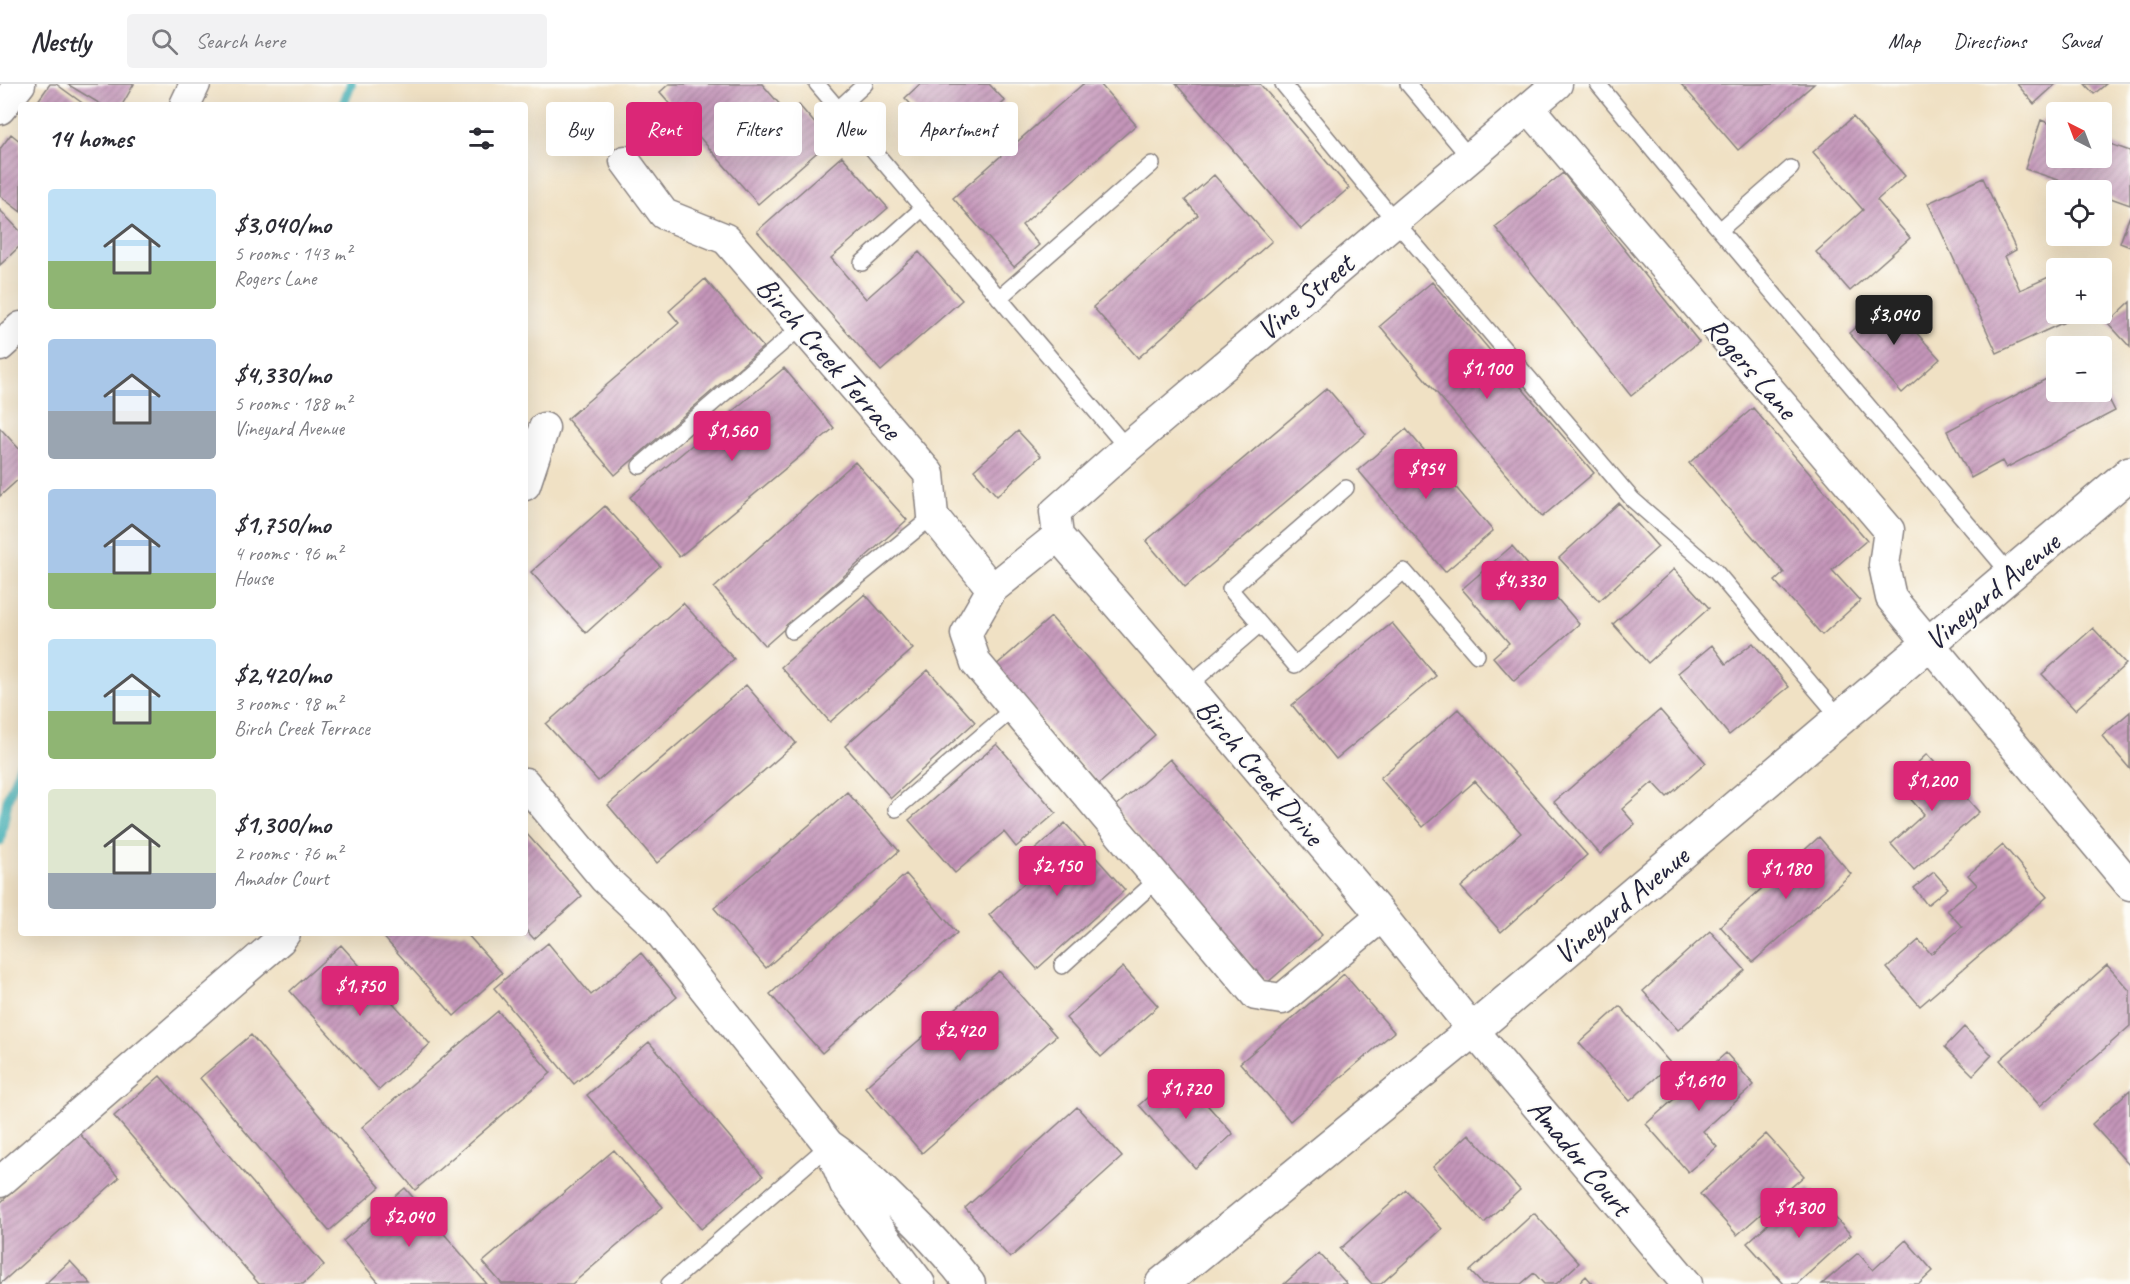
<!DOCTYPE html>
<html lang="en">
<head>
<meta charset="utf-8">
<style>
  :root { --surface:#fff; --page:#f2f2f3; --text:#2b2b33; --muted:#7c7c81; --line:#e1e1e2; --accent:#db2777 }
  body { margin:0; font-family:Caveat,sans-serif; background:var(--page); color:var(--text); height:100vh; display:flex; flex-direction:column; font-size:22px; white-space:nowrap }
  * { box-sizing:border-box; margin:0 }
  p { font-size:20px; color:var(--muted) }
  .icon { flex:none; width:33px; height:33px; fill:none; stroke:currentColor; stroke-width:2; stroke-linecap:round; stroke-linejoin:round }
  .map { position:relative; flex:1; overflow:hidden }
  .sheet { position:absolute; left:18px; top:18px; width:510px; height:834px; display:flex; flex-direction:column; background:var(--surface); border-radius:6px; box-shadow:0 6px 24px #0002 }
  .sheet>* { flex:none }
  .guide { position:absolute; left:546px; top:18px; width:570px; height:54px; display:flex; gap:12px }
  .needle { width:39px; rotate:318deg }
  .tools { position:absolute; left:2046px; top:18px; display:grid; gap:12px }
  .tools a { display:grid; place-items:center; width:66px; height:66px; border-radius:6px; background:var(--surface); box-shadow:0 6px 24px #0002; font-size:30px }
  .price { position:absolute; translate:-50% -51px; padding:0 14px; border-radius:6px; background:var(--accent); color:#fff; font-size:20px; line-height:39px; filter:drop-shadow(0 2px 3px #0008) }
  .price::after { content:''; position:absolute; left:50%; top:36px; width:18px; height:14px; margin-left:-9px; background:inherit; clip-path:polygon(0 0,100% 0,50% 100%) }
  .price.current { background:#222; color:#fff }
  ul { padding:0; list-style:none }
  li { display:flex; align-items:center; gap:18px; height:150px; padding:0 30px }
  li span { display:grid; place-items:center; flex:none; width:168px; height:120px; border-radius:6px; color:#555 }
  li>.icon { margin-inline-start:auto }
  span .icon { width:72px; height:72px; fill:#fffc; stroke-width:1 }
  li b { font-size:26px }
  h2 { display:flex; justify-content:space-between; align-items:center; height:72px; padding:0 30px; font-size:26px }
  .tag { padding:0 21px; border-radius:6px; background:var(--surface); box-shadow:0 6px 24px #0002; font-size:21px; line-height:54px }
  .tag.current { background:var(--accent); color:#fff }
  header { display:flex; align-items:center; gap:36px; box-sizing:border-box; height:84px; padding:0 30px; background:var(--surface); border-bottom:2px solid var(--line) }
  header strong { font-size:28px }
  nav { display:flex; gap:33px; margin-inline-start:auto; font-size:21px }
  .search { width:420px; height:54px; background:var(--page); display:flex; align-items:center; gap:15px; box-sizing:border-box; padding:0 21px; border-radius:6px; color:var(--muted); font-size:22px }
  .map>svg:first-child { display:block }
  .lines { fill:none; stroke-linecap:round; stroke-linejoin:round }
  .stream { stroke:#3badb3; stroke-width:10 }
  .building { fill:url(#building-hatch) }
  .lane-casing { stroke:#898280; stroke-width:18 }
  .street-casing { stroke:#898280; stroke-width:33 }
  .secondary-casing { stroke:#898280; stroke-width:36 }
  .lane { stroke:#fff; stroke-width:15 }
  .street { stroke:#fff; stroke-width:30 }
  .secondary { stroke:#fff; stroke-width:33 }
  .labels { text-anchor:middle; stroke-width:4.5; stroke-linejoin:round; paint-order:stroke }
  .street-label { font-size:30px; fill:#22223b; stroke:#fdfcf7 }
</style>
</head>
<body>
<header>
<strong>Nestly</strong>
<div class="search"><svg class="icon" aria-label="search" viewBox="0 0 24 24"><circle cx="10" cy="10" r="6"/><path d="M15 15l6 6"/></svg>Search here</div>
<nav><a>Map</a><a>Directions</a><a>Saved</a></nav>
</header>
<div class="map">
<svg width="2130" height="1200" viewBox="0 0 2130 1200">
  <defs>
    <pattern id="building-hatch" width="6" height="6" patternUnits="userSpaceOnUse" patternTransform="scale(1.5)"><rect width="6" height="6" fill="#c596ba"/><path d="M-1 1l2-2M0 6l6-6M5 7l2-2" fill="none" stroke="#a07a98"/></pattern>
  </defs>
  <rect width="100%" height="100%" fill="#fdfcf7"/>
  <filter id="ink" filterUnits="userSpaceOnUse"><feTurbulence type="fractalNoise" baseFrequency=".0167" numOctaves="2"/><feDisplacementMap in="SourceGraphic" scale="12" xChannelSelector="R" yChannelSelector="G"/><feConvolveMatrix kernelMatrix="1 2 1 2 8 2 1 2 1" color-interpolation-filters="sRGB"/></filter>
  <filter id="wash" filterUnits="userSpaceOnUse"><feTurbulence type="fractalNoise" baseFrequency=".008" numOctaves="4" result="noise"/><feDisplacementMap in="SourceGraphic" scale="24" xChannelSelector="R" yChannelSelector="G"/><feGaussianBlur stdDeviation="1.35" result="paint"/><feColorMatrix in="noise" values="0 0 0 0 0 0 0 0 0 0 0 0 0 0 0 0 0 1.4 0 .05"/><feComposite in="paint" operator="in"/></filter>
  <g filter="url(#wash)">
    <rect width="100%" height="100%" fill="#f0e1c4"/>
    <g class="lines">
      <!-- stream -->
      <path class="stream" d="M343 21 351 0
        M0 757 8 714 21 680"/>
    </g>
    <g id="blocks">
      <!-- building -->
      <path class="building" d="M50 0H56L85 21H35Z
        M67 0H134L122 21H102Z
        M669 0H762L788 30 799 21 830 57 758 120 660 8Z
        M920 0H989L1005 17 953 66 905 14Z
        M1083 0H1100L1136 41 1022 141 1039 161 1014 183 953 114Z
        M1176 0H1260L1349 104 1301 145Z
        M1681 0H1814L1738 66Z
        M2017 0H2056L2034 20Z
        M2085 0H2106L2094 10Z
        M1853 33 1905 92 1877 116 1910 154 1850 207 1816 168 1863 126 1813 68Z
        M2041 36 2056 42V74H2102V57L2130 67V121L2102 111V106H2088L2025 85Z
        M11 50 21 58V128L0 112V65Z
        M842 72 888 124 831 174 866 215 919 168 962 216 881 287 757 147Z
        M1563 89 1699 258 1631 312 1495 143Z
        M1214 91 1272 157 1138 274 1093 223 1198 131 1185 116Z
        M1983 94 2016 166 2005 172 2020 206 2051 192 2056 203V230H2069L2071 235 1997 269 1928 119Z
        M0 126 21 148V161L0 181Z
        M2130 131V163L2120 159Z
        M705 195 763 263 615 391 567 335 679 239 669 227Z
        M1432 198 1594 389 1542 433 1380 242Z
        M1886 215 1940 275 1902 309 1849 249Z
        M2130 218V263L2108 239Z
        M784 284 834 344 679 473 630 413Z
        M2056 290V308H2102V301L2115 327 2006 384 2002 377 1971 394 1947 347Z
        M1327 304 1366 350 1185 503 1146 457Z
        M1753 324 1867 456 1832 486 1860 517 1822 551 1775 497 1784 489 1689 379Z
        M0 344 21 367V393L0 412Z
        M1406 345 1493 447 1445 488 1358 386Z
        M1018 347 1041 372 997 412 974 386Z
        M855 378 907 436 765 562 714 504Z
        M1619 419 1658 463 1599 517 1559 474Z
        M605 422 660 482 586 549 531 488Z
        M1512 462 1579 540 1514 597 1493 573 1509 559 1462 505Z
        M1674 485 1709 524 1648 579 1613 540Z
        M865 510 913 565 830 638 781 583Z
        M683 519 734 575 598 697 546 640Z
        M1051 533 1155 651 1099 700 994 583Z
        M1392 539 1436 592 1336 675 1292 621Z
        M2093 544 2126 580 2075 626 2042 590Z
        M1753 559 1789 603 1729 651 1678 589 1712 561 1726 580Z
        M928 586 975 638 891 714 845 662Z
        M746 601 796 659 657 779 608 721Z
        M1458 625 1587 771 1501 848 1461 803 1521 749 1475 697 1423 743 1380 694Z
        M1660 626 1706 679 1667 713 1653 698 1622 725 1635 740 1600 770 1554 718Z
        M2130 628V685L2102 652Z
        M997 660 1056 729 1016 763 1004 748 955 789 909 736Z
        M1927 670 1979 728 1914 786 1891 760 1924 730 1896 699Z
        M1170 675 1322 851 1267 899 1115 723Z
        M847 708 899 767 766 884 714 824Z
        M1065 739 1125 806 1037 885 989 831 1041 784 1029 771Z
        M525 748 582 812 534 855 525 845Z
        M1819 753 1851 790 1753 878 1720 842Z
        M2003 761 2047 813 1920 922 1887 884 1919 856 1931 870 1962 843 1947 826 1977 801 1968 791Z
        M1934 788 1948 804 1927 821 1914 804Z
        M906 790 957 849 822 969 770 910Z
        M1710 847 1745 886 1678 946 1643 907Z
        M380 849H466L502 889 454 932Z
        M548 859 591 911 641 869 677 913 574 1000 494 904Z
        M341 861 430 960 379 1006 290 907Z
        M2107 881 2130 907V942L2040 1022 2000 976Z
        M1123 883 1158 922 1101 973 1066 934Z
        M999 887 1056 952 922 1069 865 1003Z
        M1344 890 1394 948 1290 1037 1240 979Z
        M1620 922 1671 980 1630 1017 1579 959Z
        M498 927 551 989 415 1106 362 1043Z
        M1964 943 1992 971 1973 991 1945 963Z
        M251 951 380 1103 329 1147 200 994Z
        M649 958 763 1092 701 1145 587 1011Z
        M1726 969 1754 1001 1703 1047 1717 1063 1688 1088 1646 1040Z
        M1177 987 1233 1050 1195 1084 1139 1021Z
        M160 992 324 1181 303 1200H259L114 1032Z
        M2130 1006V1082L2092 1040Z
        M1077 1023 1122 1073 1010 1174 965 1124Z
        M78 1048 119 1094 0 1200V1119Z
        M1469 1050 1520 1106 1484 1139 1433 1083Z
        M1766 1050 1804 1092 1737 1151 1700 1110Z
        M614 1066 663 1123 572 1200H502L483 1178Z
        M405 1104 487 1200H380L343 1157Z
        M1808 1104 1851 1151 1797 1200H1784L1747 1159Z
        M1406 1106 1442 1145 1381 1200H1372L1340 1165Z
        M1534 1129 1579 1179 1556 1200H1544L1534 1189 1521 1200H1482L1470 1187Z
        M1906 1156 1933 1187 1919 1200H1822L1858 1169 1873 1186Z
        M1319 1169 1347 1200H1284Z
        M70 1177 91 1200H45Z
        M1586 1192 1593 1200H1578Z"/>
    </g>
  </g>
  <g filter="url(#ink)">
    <use href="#blocks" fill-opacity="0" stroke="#898280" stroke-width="1.5"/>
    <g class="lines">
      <defs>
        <path id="lane" d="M817 0 1127 364
          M1283 0 1395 137 1633 416 1716 488 1841 635
          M1408 0 1470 74
          M1598 0 1685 105 2011 491
          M838 25 865 0
          M1720 146 1791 84
          M862 179 923 124
          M999 214 1152 80
          M640 382 802 242
          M1346 404 1230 505 1295 581 1404 487 1477 571
          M792 547 933 432
          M1188 602 1260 540
          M896 725 1014 624
          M1062 882 1158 795
          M669 1200 829 1061"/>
        <path id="street" d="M1557 0 1127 364 1055 428 1058 452 1188 602 1382 832 1473 946 1687 1200
          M185 21 195 0
          M1529 24 1889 446 1884 481 1891 514 2130 801
          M0 25 20 0
          M625 77 664 130 726 155 929 390 933 432 992 505
          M0 262 21 243
          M525 401 544 344
          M1058 452 992 505 966 550 976 579 1256 911 1282 915 1382 832
          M525 699 604 794 653 840 829 1061 845 1100 920 1200
          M829 1061C857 1080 879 1102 902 1125 927 1149 949 1172 970 1200
          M0 1098 280 856 285 849"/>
        <path id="secondary" d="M1162 1200 1473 946 2130 389"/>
      </defs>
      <!-- lane casing -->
      <use href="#lane" class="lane-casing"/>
      <!-- street casing -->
      <use href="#street" class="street-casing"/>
      <!-- secondary casing -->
      <use href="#secondary" class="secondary-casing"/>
      <!-- lane -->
      <use href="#lane" class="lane"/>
      <!-- street -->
      <use href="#street" class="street"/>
      <!-- secondary -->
      <use href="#secondary" class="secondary"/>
    </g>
  </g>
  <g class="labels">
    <!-- street labels -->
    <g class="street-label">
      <text transform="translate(1305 213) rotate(-40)" y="10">Vine Street</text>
      <text transform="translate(829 274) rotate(49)" y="10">Birch Creek Terrace</text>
      <text transform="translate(1751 284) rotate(49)" y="10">Rogers Lane</text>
      <text transform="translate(1992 507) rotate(-40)" y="10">Vineyard Avenue</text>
      <text transform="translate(1260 688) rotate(50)" y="10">Birch Creek Drive</text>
      <text transform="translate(1621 821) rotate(-40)" y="10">Vineyard Avenue</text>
      <text transform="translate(1580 1073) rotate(50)" y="10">Amador Court</text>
    </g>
  </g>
</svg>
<div class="tools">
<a><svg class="needle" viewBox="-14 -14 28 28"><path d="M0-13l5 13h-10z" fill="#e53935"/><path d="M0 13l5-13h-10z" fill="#7c7c81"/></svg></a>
<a><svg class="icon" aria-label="locate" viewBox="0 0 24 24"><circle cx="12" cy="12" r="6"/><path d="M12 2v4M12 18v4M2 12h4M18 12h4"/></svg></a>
<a>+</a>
<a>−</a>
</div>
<b class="price current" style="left:1894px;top:262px">$3,040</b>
<b class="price" style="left:1487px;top:316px">$1,100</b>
<b class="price" style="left:732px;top:378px">$1,560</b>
<b class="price" style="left:1426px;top:416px">$954</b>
<b class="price" style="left:1520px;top:528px">$4,330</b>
<b class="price" style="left:1932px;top:728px">$1,200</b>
<b class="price" style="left:1057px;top:813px">$2,150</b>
<b class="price" style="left:1786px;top:816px">$1,180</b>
<b class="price" style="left:360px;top:933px">$1,750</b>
<b class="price" style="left:960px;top:978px">$2,420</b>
<b class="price" style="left:1699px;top:1028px">$1,610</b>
<b class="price" style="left:1186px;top:1036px">$1,720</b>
<b class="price" style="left:1799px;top:1155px">$1,300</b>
<b class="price" style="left:409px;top:1164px">$2,040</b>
<div class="guide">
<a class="tag">Buy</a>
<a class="tag current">Rent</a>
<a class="tag">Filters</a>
<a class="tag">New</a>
<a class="tag">Apartment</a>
</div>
<section class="sheet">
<h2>14 homes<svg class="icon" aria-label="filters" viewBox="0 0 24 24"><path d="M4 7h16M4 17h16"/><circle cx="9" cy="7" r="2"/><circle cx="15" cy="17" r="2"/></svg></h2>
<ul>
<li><span style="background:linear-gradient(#bfe0f5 60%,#8fb573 0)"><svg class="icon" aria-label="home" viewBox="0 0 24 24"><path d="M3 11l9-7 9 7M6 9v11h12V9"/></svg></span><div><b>$3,040/mo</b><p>5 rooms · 143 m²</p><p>Rogers Lane</p></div></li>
<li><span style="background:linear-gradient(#a9c7e8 60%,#9aa5b1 0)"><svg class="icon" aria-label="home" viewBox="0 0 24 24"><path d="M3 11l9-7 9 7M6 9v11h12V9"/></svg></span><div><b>$4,330/mo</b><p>5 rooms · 188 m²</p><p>Vineyard Avenue</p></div></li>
<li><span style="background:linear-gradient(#a9c7e8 70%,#8fb573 0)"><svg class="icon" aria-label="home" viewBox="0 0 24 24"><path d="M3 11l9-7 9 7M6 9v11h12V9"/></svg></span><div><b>$1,750/mo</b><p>4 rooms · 96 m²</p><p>House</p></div></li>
<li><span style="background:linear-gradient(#bfe0f5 60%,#8fb573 0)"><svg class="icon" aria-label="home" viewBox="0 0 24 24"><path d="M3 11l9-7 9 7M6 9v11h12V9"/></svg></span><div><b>$2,420/mo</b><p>3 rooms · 98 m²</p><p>Birch Creek Terrace</p></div></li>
<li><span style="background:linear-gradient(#dfe7d0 70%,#9aa5b1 0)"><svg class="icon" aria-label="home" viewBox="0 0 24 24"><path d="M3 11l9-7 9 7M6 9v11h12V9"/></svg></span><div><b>$1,300/mo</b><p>2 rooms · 76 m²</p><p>Amador Court</p></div></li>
</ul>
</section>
</div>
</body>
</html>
